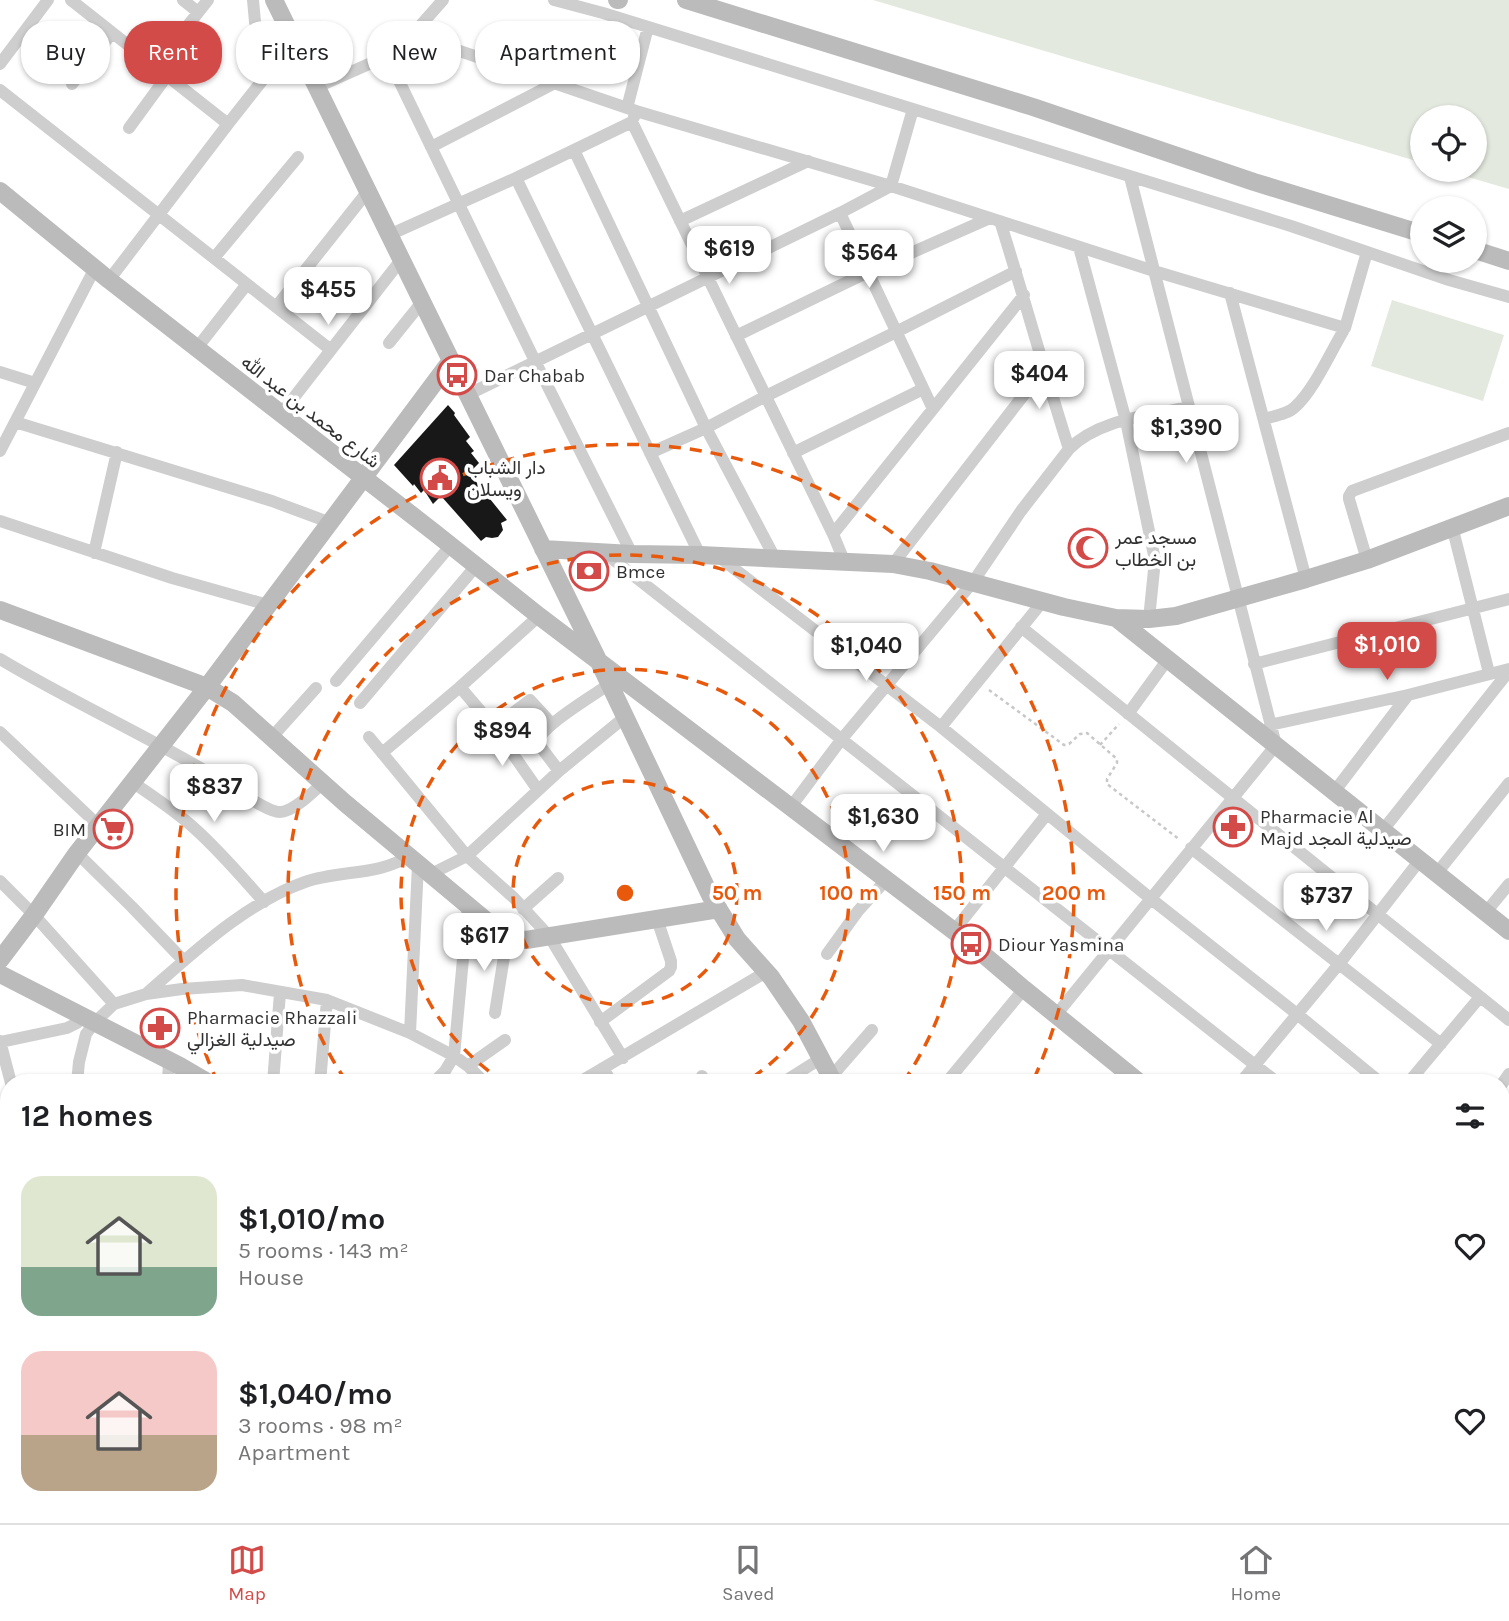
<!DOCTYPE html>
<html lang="en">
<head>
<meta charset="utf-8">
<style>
  :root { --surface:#fff; --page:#f6f6f6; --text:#202124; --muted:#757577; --line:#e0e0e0; --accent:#d24b48 }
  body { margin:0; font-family:Karla,Vazirmatn,sans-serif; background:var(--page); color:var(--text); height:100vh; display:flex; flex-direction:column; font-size:26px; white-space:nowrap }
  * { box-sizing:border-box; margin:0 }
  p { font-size:23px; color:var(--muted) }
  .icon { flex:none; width:38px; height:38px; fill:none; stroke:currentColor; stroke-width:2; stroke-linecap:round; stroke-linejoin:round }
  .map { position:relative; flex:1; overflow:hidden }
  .sheet { position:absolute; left:0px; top:1074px; width:1510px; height:450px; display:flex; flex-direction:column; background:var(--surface); border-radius:28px 28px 0 0; box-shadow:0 2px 5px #0004 }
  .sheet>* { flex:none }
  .banner { position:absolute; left:21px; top:21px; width:700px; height:63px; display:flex; gap:14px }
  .controls { position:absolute; left:1410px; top:105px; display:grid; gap:14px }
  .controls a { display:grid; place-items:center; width:77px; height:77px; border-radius:50%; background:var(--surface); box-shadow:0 2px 5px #0004; font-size:35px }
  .price { position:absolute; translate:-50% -60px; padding:0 16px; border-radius:14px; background:#fff; color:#222; font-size:23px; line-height:46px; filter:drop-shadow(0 2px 4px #0008) }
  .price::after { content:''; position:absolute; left:50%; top:42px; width:21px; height:16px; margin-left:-10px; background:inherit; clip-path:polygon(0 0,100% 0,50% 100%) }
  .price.active { background:var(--accent); color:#fff }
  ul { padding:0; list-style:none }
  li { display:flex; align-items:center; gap:21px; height:175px; padding:0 21px }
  li span { display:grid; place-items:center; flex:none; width:196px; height:140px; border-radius:21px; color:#555 }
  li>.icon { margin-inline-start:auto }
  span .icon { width:84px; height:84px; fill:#fffc; stroke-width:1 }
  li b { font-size:30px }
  h2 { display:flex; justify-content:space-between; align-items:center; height:84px; padding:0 21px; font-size:30px }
  .tag { padding:0 24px; border-radius:28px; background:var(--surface); box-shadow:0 2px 5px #0004; font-size:24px; line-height:63px }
  .tag.active { background:var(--accent); color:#fff }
  .menu { display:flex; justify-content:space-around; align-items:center; height:98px; border-top:2px solid var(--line); background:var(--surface); font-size:19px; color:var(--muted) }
  .menu a { display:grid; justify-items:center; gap:4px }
  .menu .active { color:var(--accent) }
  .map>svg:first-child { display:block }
  .green { fill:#e3e9de }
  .building { fill:#181818 }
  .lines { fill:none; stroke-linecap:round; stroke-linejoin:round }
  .path { stroke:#c8c8c8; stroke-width:2.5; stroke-dasharray:3.5 3.5; stroke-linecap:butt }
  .street { stroke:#cecece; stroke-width:12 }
  .secondary { stroke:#bbb; stroke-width:18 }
  .ring { fill:none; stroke:#e8590c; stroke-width:3.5; stroke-dasharray:12 9 }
  .labels { text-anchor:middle; stroke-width:7; stroke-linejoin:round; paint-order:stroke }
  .poi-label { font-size:19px; fill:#313131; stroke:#fff; text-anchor:start }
  .street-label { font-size:19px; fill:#313131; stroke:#fff }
  .centre { fill:#e8590c; stroke:#fff; stroke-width:3.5 }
  .ring-label { font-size:21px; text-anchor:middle; font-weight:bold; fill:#e8590c; stroke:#fff; stroke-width:7; stroke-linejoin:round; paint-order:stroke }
</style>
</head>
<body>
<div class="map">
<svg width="1509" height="1523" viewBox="0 0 1509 1523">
  <rect width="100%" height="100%" fill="#fff"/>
  <!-- green -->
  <path class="green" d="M873 0H1509V189L1444 170H1475V117H1423V163Z
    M1392 300 1504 335 1483 401 1371 366Z"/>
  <!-- building -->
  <path class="building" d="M448 405 455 413 454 415 470 437 466 441 474 451 471 453 479 463 469 473 507 520 501 523 503 530 498 537 492 538 486 537 481 541 441 496 433 504 424 490 421 493 414 484 413 486 394 465Z"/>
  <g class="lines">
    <!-- path -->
    <path class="path" d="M989 690 1064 745 1069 744 1080 734 1087 733 1117 759V763L1107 779V784L1180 840
      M1100 745 1119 724
      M1506 1323 1509 1325
      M233 1516 234 1523"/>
    <!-- street -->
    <path class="street" d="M71 0 228 124 269 72 270 58 255 22 253 0
      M183 0 198 12
      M554 0 603 13 1291 226 1449 280 1509 297
      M397 52 443 0
      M387 56C410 48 420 42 445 46L636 111 634 117
      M0 64 48 0
      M155 67 208 0
      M72 84 112 33
      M317 87 387 56 535 361 632 554
      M0 90 331 350
      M627 108 648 27
      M636 111 891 186 1154 271 1345 328 1367 252
      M129 128 167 76
      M431 147 555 83
      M574 150 632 122 833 534 845 563
      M1130 177 1276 745 1233 798 1509 1020
      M516 178 574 150 706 428 776 560
      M680 221 808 161
      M389 235 516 178 700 555
      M1079 247 1126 421 1155 560 1149 619
      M214 258 298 157
      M109 280 228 124
      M1230 293 1306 579
      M276 307 368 191
      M736 336 868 272 990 218
      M389 343 422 302
      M197 348 247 284
      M0 372 35 383
      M467 395 840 213 891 186 913 109
      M933 409 1024 295
      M281 414 401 260
      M1264 419C1274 416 1288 414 1295 407 1314 390 1331 351 1345 328
      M15 422 272 501 331 523
      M1069 449C1099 419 1148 416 1188 407
      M0 451 95 268
      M650 453 706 428 766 396 896 332 1016 271
      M793 453 923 389
      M0 521 172 578 268 605
      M1452 526 1489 673
      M833 534 933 409 840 213
      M94 553 117 452
      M605 553 1278 1083
      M719 557 941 727 1150 898 1297 1014 1381 1083
      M1367 560 1349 499V496L1352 491 1509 433
      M893 564 1043 370
      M539 616 460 687 494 727 530 700 552 724
      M1021 627 1233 798 1056 1015
      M0 659C73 703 151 737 224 782 237 789 266 812 280 812 293 812 313 792 323 783
      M1254 664 1509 599
      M336 681 451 545
      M609 684C592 697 544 724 537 742L559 771 625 717
      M360 703 476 566
      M1128 714 1168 659
      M1270 725 1408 695 1509 669
      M494 727 538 790
      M941 727 1043 601
      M0 732 98 825
      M272 737 316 688
      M369 737 467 856 559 771
      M382 753 460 687
      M132 782C153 796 174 810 193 827 219 850 241 876 264 902
      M1334 792 1408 695
      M790 808 841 740 973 582 1021 511 1069 449C1045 374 1024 297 1000 221
      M1383 830 1509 671
      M1191 848 1441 1044
      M77 853 132 907 184 961
      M1437 873 1509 783
      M431 874 467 856 514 898 549 936 623 1058
      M0 881 34 915 114 1004
      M523 909 558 878
      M1486 912 1509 884
      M953 932 1047 814
      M827 954 858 911 886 880
      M146 994C193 953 245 903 305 882 339 870 378 876 409 856
      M495 1013 507 938
      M600 1022 669 971 671 967V961L657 919
      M410 1033 418 864
      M0 1041 11 1083
      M1 1042 67 1028 77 1023 84 1016
      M468 1066 505 1040
      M603 1068 612 1083
      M702 1076 706 1083
      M831 1077 872 1030
      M77 1083 79 1062 86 1034 95 1022 114 1004 146 994 182 989 242 985 327 1000 410 1033 454 1056 468 905
      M168 1083 169 1060
      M273 1083 280 993
      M320 1083 327 1000
      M433 1083 445 1071 454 1056 468 1066 485 1083
      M578 1083 766 972
      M782 1083 820 1059
      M946 1083 1024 989
      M1240 1083 1339 964 1420 860
      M1408 1083 1480 997
      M1502 1084 1509 1074
      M0 1165 9 1157
      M1502 1184 1509 1190
      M0 1241 9 1230
      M0 1312 9 1304
      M1502 1465 1509 1470
      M6 1496 9 1523
      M1502 1501 1509 1491
      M92 1516V1523
      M599 1516 603 1523
      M1184 1516 1192 1523
      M147 1523 176 1516
      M570 1523 584 1516
      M765 1523 771 1516
      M885 1523 890 1516
      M1095 1523 1102 1516
      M1228 1523 1235 1516
      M1296 1523 1301 1516
      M1349 1523 1355 1516
      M1421 1523 1428 1516
      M1484 1523 1490 1516"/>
    <!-- secondary -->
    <path class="secondary" d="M274 0 599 662 710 895 737 939 771 977 801 1021 834 1083
      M617 0H619
      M686 0 1033 107 1254 182 1423 234
      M0 191 109 280 435 533 539 616 971 944 1024 989 1140 1083
      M1475 250 1509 261
      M543 549 632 554 700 555 893 564 930 571 1064 607 1116 618 1149 619 1176 616 1306 579 1367 560 1509 506
      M0 610 207 687 233 703 345 803 507 938 526 940 719 909
      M1116 618 1509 931
      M0 960 34 915 77 853 207 687 450 362
      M0 974 180 1066 209 1083
      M1502 1217 1509 1206
      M1502 1369 1509 1375
      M0 1401 9 1408
      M53 1516 55 1523
      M410 1516 412 1523
      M1030 1516 1033 1523
      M322 1523 354 1516"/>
  </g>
  <!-- distance rings -->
  <g class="ring">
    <circle cx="625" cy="893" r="112"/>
    <path d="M506 1083A224 224 0 1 1 744 1083"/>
    <path d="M346 1081A337 337 0 1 1 904 1081"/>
    <path d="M218 1083A449 449 0 1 1 1032 1083"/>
  </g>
  <!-- icons -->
  <defs>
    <symbol id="bus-ring" viewBox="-11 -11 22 22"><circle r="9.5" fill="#fff" stroke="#d24b48" stroke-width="1.5"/><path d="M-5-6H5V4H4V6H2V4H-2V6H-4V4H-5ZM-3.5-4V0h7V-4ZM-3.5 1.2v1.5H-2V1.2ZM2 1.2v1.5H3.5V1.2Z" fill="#d24b48"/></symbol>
    <symbol id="civic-ring" viewBox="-11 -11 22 22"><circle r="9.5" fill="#fff" stroke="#d24b48" stroke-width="1.5"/><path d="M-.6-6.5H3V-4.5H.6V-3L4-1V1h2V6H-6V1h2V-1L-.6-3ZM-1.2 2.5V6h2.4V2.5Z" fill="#d24b48"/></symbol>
    <symbol id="mosque-ring" viewBox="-11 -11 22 22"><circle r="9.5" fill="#fff" stroke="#d24b48" stroke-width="1.5"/><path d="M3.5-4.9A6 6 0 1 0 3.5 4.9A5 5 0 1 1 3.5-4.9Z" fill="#d24b48"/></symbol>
    <symbol id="bank-ring" viewBox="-11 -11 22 22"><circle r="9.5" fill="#fff" stroke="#d24b48" stroke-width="1.5"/><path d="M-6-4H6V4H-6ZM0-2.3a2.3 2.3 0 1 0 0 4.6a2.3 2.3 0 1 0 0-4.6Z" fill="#d24b48"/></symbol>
    <symbol id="pharmacy-ring" viewBox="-11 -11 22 22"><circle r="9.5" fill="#fff" stroke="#d24b48" stroke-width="1.5"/><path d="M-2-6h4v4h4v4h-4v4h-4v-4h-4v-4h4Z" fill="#d24b48"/></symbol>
    <symbol id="supermarket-ring" viewBox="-11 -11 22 22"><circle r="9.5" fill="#fff" stroke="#d24b48" stroke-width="1.5"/><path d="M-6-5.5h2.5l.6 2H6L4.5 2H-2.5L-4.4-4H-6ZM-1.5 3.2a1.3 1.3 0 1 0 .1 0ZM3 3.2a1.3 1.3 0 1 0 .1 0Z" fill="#d24b48"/></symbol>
  </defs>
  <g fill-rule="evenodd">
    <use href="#bus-ring" x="435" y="353" width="44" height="44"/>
    <use href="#civic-ring" x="418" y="456" width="44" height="44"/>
    <use href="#mosque-ring" x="1066" y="526" width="44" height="44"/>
    <use href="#bank-ring" x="567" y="549" width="44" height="44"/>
    <use href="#pharmacy-ring" x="1211" y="805" width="44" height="44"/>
    <use href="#supermarket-ring" x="91" y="807" width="44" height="44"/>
    <use href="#bus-ring" x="949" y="922" width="44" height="44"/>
    <use href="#pharmacy-ring" x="138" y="1006" width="44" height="44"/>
  </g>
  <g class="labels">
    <!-- poi labels -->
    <g class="poi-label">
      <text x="484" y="382">Dar Chabab</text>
      <text x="467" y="474">دار الشباب<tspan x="467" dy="22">ويسلان</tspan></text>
      <text x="1115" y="544">مسجد عمر<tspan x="1115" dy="22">بن الخطاب</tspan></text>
      <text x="616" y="578">Bmce</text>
      <text x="1260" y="823">Pharmacie Al<tspan x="1260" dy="22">Majd صيدلية المجد</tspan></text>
      <text x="86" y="836" text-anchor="end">BIM</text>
      <text x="998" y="951">Diour Yasmina</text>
      <text x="187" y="1024">Pharmacie Rhazzali<tspan x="187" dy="22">صيدلية الغزالي</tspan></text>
    </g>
    <!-- street labels -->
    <g class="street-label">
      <text transform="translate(311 411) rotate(38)" y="7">شارع محمد بن عبد الله</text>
    </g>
  </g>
  <circle cx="625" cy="893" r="10" class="centre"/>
  <g class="ring-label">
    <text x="737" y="900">50 m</text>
    <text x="849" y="900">100 m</text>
    <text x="962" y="900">150 m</text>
    <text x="1074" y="900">200 m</text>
  </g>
</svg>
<div class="controls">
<a><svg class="icon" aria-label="locate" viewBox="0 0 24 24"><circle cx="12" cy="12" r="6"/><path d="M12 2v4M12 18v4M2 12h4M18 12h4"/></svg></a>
<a><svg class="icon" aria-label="layers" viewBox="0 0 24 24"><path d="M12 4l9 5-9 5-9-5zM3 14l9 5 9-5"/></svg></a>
</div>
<b class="price" style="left:729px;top:286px">$619</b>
<b class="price" style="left:869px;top:290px">$564</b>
<b class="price" style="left:328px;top:327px">$455</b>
<b class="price" style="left:1039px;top:411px">$404</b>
<b class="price" style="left:1186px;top:465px">$1,390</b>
<b class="price active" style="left:1387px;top:682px">$1,010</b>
<b class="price" style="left:866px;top:683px">$1,040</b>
<b class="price" style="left:502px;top:768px">$894</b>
<b class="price" style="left:214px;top:824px">$837</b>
<b class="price" style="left:883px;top:854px">$1,630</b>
<b class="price" style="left:1326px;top:933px">$737</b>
<b class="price" style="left:484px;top:973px">$617</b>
<div class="banner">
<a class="tag">Buy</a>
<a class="tag active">Rent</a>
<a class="tag">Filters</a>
<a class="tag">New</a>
<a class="tag">Apartment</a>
</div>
<section class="sheet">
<h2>12 homes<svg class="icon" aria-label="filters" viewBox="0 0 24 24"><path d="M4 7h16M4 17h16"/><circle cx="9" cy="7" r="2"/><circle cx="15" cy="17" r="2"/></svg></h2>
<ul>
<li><span style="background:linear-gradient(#dfe7d0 65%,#7fa58c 0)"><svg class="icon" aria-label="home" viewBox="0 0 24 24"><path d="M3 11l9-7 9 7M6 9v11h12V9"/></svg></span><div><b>$1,010/mo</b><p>5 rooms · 143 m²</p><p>House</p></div><svg class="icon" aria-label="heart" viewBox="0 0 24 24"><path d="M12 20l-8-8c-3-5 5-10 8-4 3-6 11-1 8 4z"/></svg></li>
<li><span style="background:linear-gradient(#f6c9c9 60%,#b9a48a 0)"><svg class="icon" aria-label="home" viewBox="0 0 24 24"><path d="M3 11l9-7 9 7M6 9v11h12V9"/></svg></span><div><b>$1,040/mo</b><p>3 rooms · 98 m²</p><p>Apartment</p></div><svg class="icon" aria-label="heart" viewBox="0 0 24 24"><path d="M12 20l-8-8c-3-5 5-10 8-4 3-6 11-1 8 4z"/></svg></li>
</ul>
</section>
</div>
<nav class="menu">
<a class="active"><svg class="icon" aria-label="map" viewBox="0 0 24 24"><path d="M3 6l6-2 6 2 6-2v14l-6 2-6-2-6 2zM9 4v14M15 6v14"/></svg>Map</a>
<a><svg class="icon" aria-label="saved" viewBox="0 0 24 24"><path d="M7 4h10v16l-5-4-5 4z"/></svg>Saved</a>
<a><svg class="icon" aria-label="home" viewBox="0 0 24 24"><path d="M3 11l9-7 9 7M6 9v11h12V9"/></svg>Home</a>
</nav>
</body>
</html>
